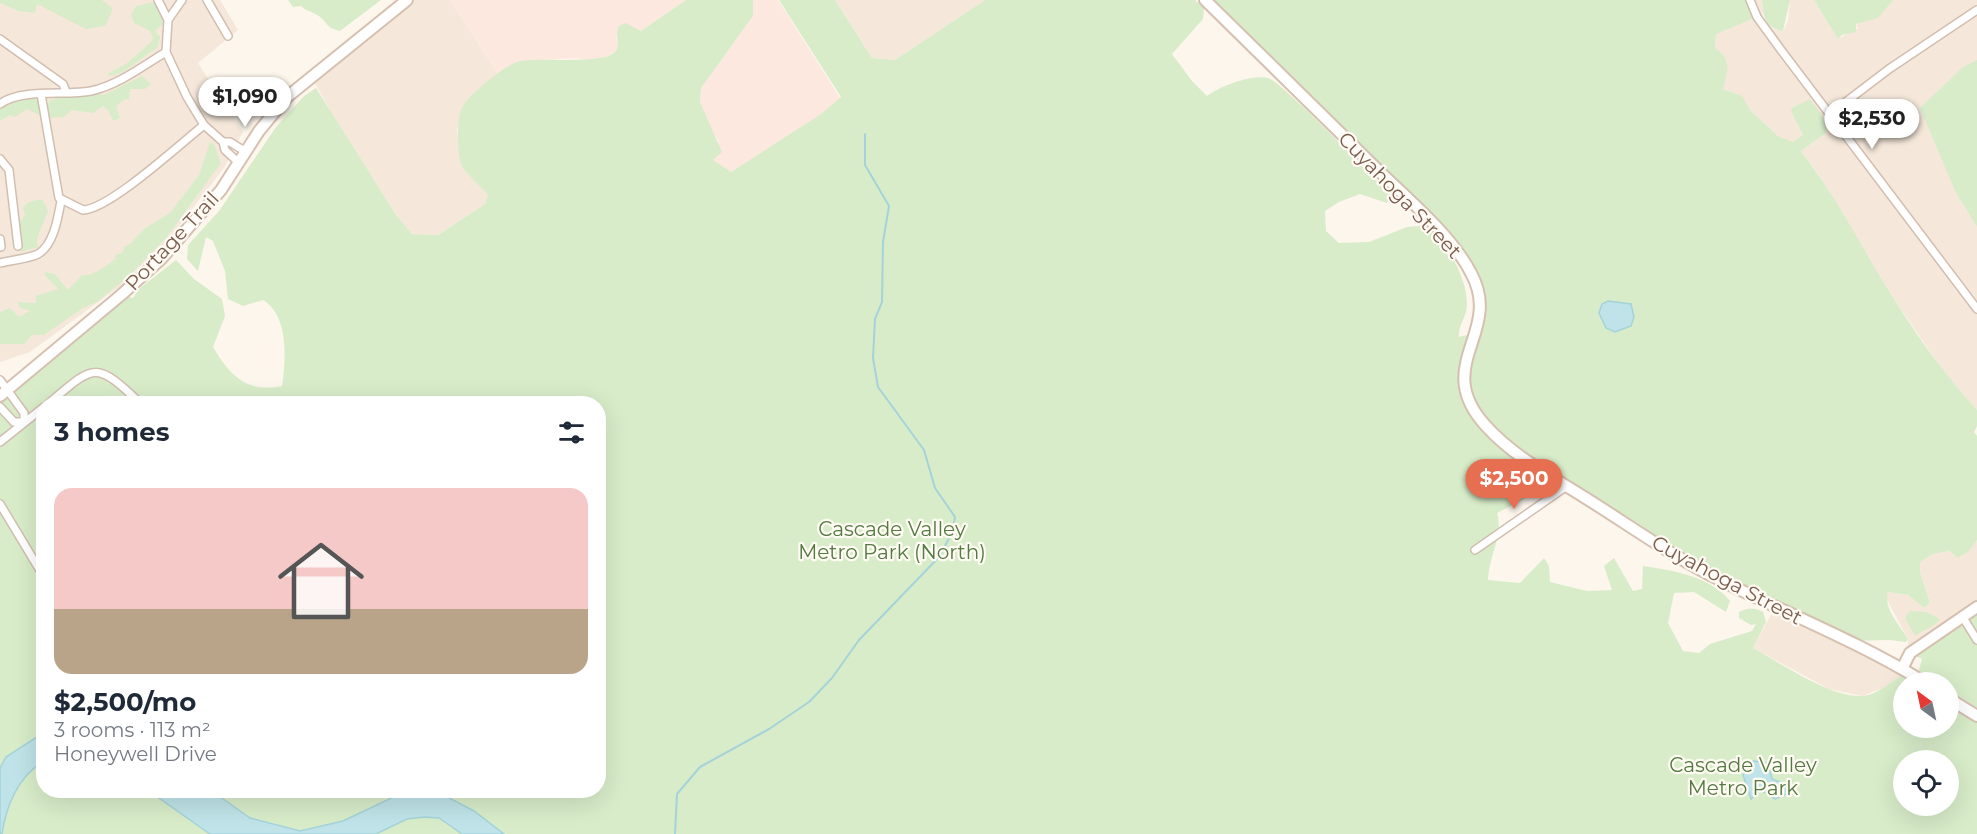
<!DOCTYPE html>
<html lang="en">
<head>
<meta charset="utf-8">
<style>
  :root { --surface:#fff; --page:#f2f2f3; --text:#1f2937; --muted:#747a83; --accent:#e76f51 }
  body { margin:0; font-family:Montserrat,sans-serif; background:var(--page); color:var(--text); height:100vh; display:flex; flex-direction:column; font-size:22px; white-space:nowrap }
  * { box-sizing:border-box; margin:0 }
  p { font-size:20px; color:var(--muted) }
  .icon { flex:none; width:33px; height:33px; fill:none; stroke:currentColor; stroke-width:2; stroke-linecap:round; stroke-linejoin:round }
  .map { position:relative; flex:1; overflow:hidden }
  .panel { position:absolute; left:36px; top:396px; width:570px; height:402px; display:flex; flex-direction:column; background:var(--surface); border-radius:24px; box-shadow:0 6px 24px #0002 }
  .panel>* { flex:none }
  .needle { width:39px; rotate:327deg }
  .fabs { position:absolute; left:1893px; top:672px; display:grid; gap:12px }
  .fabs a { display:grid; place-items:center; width:66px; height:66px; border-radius:50%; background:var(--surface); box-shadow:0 6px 24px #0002; font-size:30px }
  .price { position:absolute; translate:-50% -51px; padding:0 14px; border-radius:21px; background:#fff; color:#222; font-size:20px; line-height:39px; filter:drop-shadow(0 2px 3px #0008) }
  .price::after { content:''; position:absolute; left:50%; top:36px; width:18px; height:14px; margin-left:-9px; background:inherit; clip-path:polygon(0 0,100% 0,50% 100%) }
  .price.on { background:var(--accent); color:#fff }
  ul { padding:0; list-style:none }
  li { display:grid; align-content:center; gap:12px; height:318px; padding:0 18px }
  li span { display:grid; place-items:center; height:186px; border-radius:18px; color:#555 }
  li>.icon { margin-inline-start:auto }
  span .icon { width:108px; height:108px; fill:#fffc; stroke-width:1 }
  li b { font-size:26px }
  h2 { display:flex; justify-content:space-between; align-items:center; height:72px; padding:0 18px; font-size:26px }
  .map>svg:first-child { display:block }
  .residential { fill:#f5e8da }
  .commercial { fill:#fde8e0 }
  .green { fill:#d8ecc9; fill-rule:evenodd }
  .water { fill:#bfe3e8; stroke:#a5d3da; stroke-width:1.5 }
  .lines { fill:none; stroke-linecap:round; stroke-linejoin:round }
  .stream { stroke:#a5d3da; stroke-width:2 }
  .street-casing { stroke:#d1beb0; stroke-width:10 }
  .secondary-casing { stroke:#d6c0b0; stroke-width:14 }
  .street { stroke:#fff; stroke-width:7 }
  .secondary { stroke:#fff; stroke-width:10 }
  .labels { text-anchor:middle; stroke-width:4.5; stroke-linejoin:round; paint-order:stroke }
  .street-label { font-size:20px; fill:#7a5c4d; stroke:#fffaf3 }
  .park-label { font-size:20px; fill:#537a41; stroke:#fffaf3 }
</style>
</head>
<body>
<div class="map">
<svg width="1977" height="834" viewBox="0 0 1977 834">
  <rect width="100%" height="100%" fill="#fdf6ec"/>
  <!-- residential -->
  <path class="residential" d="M0 0H220L238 30 198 63 243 132 224 168 168 240 119 287 30 352 0 362Z
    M413 0H450L498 74 482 88 457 129 461 165 488 195 485 204 438 235 412 234 396 215 338 125 314 81Z
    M835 0H985L895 60 872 58Z
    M1754 0H1762L1763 18 1773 29 1783 31 1788 21 1790 0H1814L1838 39 1858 28 1856 25 1893 0H1977V60L1956 193 1977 227V410L1949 379 1893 298 1817 172 1801 151 1826 133 1794 115 1803 136 1793 142 1778 136 1751 111 1741 96 1723 89 1715 48 1716 33 1755 18Z
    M1977 540V601L1908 647V639L1886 598 1888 592 1908 595 1924 608 1930 601 1920 572V562L1933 554 1950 551 1957 558 1969 550Z
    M1773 611 1863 653 1902 674 1886 687 1862 696 1829 689 1753 648Z"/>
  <!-- commercial -->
  <path class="commercial" d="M450 0H686L641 31 616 37 618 46 615 52 607 56 592 60 575 58 519 61 498 74Z
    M753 0H778L842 101 731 172 712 160 719 142 708 124 700 102 701 88 753 16Z"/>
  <!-- green -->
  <path class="green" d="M0 0H102L113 9 105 26 86 29 37 4 35 13 18 11 0 3Z
    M288 0H381L340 31C324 28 327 19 315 14 309 10 306 11 301 6L293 7Z
    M686 0H753V16L701 88 700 102 722 152 713 160 731 172 821 114 841 97 779 0H835L872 58 895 60 985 0H1195L1204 8 1203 19 1172 54 1192 81 1207 96C1220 86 1252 74 1268 78 1281 81 1376 180 1391 196L1387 203 1360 194 1339 202 1325 211 1326 231 1339 243 1369 242 1407 227 1429 225C1447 247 1467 275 1467 305 1467 316 1458 325 1459 337L1475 333 1481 301 1452 246 1205 0H1750L1757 17 1716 34 1715 48C1732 59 1728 71 1723 89L1742 96 1751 111 1778 136 1793 142 1803 135 1791 111 1792 108 1810 99C1818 110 1828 120 1826 133L1801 151C1836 196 1862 248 1892 296 1917 336 1945 375 1977 410V426L1974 432 1977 436V540L1968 552 1957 558 1950 551 1933 554 1920 562V572L1930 602 1924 608 1908 595 1888 592C1883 609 1900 625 1908 639L1906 642 1889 640 1846 641 1715 578 1559 481 1497 513C1504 535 1488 558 1488 580L1520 583 1544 558 1549 566 1550 582 1587 591 1612 590 1604 566 1614 558 1633 591 1642 589 1643 566C1672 570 1712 577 1730 601L1726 612 1694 592 1674 593 1668 623 1683 651 1699 653 1710 644 1752 631 1756 624 1751 625 1739 618V612C1748 608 1753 607 1763 612L1766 622 1753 648C1781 663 1829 697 1861 696 1877 696 1893 680 1906 672L1923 682H1904V728H1948L1949 698 1977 717V834H0V796L33 740 6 757 0 768V403L127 297 133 298 140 288 176 260 194 279 222 299 225 316 213 347C230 376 247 393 282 386 286 358 289 316 263 300L243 306 228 299 225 271 213 241 206 237 198 271 187 259 188 245 219 211 276 127 304 96 316 88 396 215 412 234 438 235 485 204 488 195C482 188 463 170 461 164 457 152 456 116 463 106 471 93 506 64 520 61 542 57 601 65 615 52 621 46 614 35 619 26L625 23 641 31ZM44 404H598V790H44ZM1904 760H1948V806H1904Z
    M1762 0H1790L1783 31C1765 28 1763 17 1762 0Z
    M1814 0H1893L1878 18 1856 24V32L1842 35 1838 39Z
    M154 2 160 11 163 24 155 31 160 37 158 47 123 72 110 76 107 74 126 64 151 42 153 38 150 31 134 23 131 15 136 6Z
    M1977 60V227L1956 193 1920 108 1963 67Z
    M142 76 151 84 145 89H130L129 100 125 99 116 106 120 118 113 121 109 112 103 106 93 113 72 110 64 117 48 118 46 109 50 100C68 95 80 99 97 93L104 95Z
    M34 98 41 101V112L39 115 27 109 15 117 10 115 0 121V107L13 101Z
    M210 142 214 144 221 163 166 238 129 276 97 302 83 308 44 335H32L24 344H0V312L10 308 19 317 30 311 20 308 18 302 36 303V296L58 289 44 274 46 272 55 274 68 290 82 275C95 277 106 264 116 259L115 256 123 252 124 247 130 244 144 229 170 213 199 175Z
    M36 200H43L48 211 37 239 38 247 21 252 19 223 25 215 23 208 27 203Z
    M1977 607V709L1949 693 1948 682C1934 682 1928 682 1919 670L1922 659 1910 653Z
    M1910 611 1926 612 1940 619C1935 627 1921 631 1915 636L1905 618Z"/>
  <!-- water -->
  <path class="water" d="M1608 301 1631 304 1634 317 1631 326 1615 332 1606 328 1599 313 1602 304Z
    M43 733V762C18 776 6 807 2 834H0V768L6 757Z
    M1753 761 1768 763 1772 779 1791 786V792L1775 799 1761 790 1751 799 1743 775Z
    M149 791H212L250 818 300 831 343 821 404 792 436 791 474 811 504 834H462L439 818 424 817 407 819 376 834H210Z"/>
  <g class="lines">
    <!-- stream -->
    <path class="stream" d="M675 834 677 794 700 767 769 729 809 702 832 678 859 640 939 557 953 531 955 517 935 488 924 450 878 387 873 358 875 319 882 302 883 242 889 206 865 165V134"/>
    <defs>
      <path id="street" d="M158 0 168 20 166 52 187 97 204 125 223 142 225 150 239 163
        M207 0 228 36
        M1750 0 1757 17 1781 50 1977 309
        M168 20 182 0
        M0 39 63 84 66 92
        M41 94 59 198 83 210C110 209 180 144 204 125
        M0 104C21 88 66 96 91 91 118 85 143 66 166 52
        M1830 114 1889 69 1977 10
        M223 142H230L246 152
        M0 159 9 170 18 246
        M0 239 1 247
        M0 263C11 260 28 259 38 254 54 245 58 217 61 201
        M0 380 24 413V422H14L0 407
        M48 404C95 364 95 360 141 404
        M0 442 44 407
        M0 504 44 577
        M1475 550 1567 486
        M1962 616 1977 640"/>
      <path id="secondary" d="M1205 0C1263 57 1321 114 1379 171 1409 200 1452 236 1471 273 1504 333 1430 365 1486 426 1513 456 1551 476 1584 497 1629 525 1673 557 1720 580 1788 614 1859 642 1924 682
        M0 396 121 295 162 258 221 190 259 131 287 97 407 0
        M1902 669 1910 653 1977 607
        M1948 698 1977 716"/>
    </defs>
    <!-- street casing -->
    <use href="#street" class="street-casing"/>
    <!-- secondary casing -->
    <use href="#secondary" class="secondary-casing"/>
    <!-- street -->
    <use href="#street" class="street"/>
    <!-- secondary -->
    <use href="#secondary" class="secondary"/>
  </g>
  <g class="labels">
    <!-- street labels -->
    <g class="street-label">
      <text transform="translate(1400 195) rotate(46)" y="7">Cuyahoga Street</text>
      <text transform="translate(172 241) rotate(-47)" y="7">Portage Trail</text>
      <text transform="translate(1727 580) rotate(28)" y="7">Cuyahoga Street</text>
    </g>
    <!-- park labels -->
    <g class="park-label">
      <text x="892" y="536">Cascade Valley<tspan x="892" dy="23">Metro Park (North)</tspan></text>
      <text x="1743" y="772">Cascade Valley<tspan x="1743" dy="23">Metro Park</tspan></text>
    </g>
  </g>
</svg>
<div class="fabs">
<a><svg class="needle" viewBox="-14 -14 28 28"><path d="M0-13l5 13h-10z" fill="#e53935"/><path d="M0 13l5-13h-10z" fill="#747a83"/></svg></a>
<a><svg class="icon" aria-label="locate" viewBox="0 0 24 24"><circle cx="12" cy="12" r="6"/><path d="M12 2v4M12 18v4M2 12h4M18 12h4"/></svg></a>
</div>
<b class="price" style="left:245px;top:128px">$1,090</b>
<b class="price" style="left:1872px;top:150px">$2,530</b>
<b class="price on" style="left:1514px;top:510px">$2,500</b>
<section class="panel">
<h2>3 homes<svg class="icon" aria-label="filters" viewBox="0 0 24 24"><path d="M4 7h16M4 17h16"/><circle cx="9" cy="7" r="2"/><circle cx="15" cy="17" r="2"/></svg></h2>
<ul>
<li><span style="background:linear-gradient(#f6c9c9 65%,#b9a48a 0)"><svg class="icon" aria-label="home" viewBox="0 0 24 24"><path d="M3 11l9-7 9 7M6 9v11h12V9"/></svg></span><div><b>$2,500/mo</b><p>3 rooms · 113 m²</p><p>Honeywell Drive</p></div></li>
</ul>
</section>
</div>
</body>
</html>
